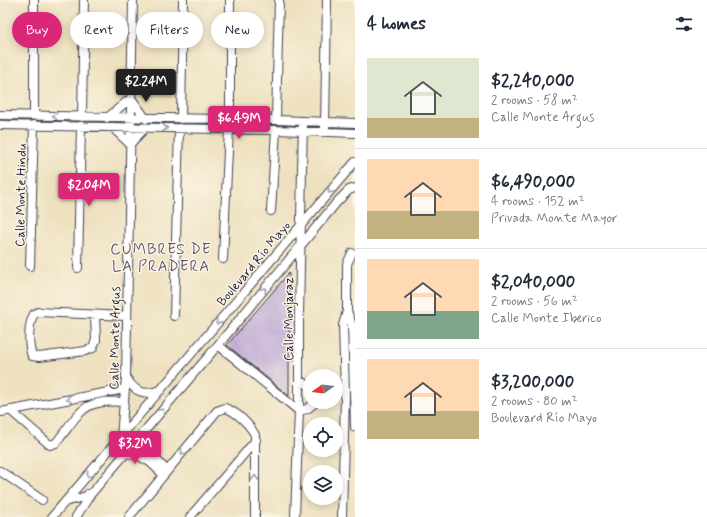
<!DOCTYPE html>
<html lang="en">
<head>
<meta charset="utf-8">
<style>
  :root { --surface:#fff; --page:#f6f6f7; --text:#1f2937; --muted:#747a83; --line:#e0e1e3; --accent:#db2777 }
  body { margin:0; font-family:Mynerve,sans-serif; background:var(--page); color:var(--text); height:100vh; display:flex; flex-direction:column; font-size:15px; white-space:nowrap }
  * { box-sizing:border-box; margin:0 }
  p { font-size:13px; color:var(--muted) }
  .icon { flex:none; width:22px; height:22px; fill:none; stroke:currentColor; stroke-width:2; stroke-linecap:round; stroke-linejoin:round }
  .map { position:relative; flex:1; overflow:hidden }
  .sheet { display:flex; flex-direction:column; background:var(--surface); width:352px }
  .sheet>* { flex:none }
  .top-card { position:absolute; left:12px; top:12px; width:283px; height:36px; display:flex; gap:8px }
  .needle { width:26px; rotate:256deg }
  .tools { position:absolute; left:303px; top:369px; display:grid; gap:8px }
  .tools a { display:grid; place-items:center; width:40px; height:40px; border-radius:50%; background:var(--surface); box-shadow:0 2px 10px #0003; font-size:20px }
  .price { position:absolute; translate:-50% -34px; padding:0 9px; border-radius:4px; background:var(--accent); color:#fff; font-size:13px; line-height:26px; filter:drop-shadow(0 1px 2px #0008) }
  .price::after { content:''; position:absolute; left:50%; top:24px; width:12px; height:9px; margin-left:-6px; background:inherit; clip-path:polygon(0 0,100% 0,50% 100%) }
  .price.selected { background:#222; color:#fff }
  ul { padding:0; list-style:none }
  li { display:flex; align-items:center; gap:12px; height:100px; padding:0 12px }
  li+li { border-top:1px solid var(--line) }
  li span { display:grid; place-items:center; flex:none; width:112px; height:80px; border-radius:0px; color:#555 }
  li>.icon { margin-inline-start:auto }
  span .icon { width:48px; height:48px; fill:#fffc; stroke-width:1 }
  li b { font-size:17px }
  h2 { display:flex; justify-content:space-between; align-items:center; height:48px; padding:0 12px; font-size:17px }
  .tag { padding:0 14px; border-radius:18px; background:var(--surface); box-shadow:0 2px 10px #0003; font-size:14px; line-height:36px }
  .tag.selected { background:var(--accent); color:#fff }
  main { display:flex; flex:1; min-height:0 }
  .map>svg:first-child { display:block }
  .building { fill:url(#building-back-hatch) }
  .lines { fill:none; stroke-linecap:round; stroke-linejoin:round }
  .minor-casing { stroke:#413f4f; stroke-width:10 }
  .minor { stroke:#fff; stroke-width:8 }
  .oneway { stroke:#9c9ca7 }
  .labels { text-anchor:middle; stroke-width:3; stroke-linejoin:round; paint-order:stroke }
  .street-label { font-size:13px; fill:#22223b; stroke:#fcf5e5 }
  .quarter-label { font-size:15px; letter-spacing:1px; fill:#5a5372; stroke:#fcf5e5 }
</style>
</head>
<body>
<main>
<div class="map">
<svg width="355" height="517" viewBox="0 0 355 517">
  <defs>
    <pattern id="building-back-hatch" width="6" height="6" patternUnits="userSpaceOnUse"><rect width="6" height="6" fill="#c2aed9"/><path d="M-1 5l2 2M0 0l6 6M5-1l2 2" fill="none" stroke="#a695bb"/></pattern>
  </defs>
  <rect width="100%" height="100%" fill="#fcf5e5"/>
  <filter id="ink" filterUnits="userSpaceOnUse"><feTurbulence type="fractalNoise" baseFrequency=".025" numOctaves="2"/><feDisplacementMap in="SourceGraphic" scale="8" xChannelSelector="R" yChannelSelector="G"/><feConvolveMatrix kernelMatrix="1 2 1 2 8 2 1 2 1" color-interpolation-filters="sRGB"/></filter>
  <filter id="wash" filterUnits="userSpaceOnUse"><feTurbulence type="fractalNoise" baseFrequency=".012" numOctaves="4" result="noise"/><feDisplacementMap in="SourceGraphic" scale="16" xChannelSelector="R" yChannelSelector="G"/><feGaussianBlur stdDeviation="0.9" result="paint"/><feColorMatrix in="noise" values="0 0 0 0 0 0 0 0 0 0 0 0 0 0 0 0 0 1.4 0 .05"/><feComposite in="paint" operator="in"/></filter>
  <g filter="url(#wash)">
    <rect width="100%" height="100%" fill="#eee1c0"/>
    <g id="blocks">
      <!-- building -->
      <path class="building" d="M289 273V396L227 345Z"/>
    </g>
  </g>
  <g filter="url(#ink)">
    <use href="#blocks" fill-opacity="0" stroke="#413f4f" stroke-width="1"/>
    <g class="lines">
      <defs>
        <path id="minor" d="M0 115 276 120 355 123
          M34 115V0
          M82 117 84 0
          M107 118 131 98 146 119
          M181 119 183 0
          M230 119V0
          M276 120 279 0
          M0 125 276 130 355 133
          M112 127 130 144 145 128
          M325 127 327 0
          M271 211 276 130
          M223 259 229 129
          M30 266 34 125
          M78 268 81 126
          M347 311 352 325 355 427
          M95 315 96 340 93 348 85 351 39 357 32 356C28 345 28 324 34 314L38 312 127 316
          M174 316 179 128
          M218 345 299 411 307 409 316 402
          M126 377C134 392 144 396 161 390
          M300 381 310 386
          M10 410 50 445 56 443C80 413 82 398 124 402
          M1 412 125 389
          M143 432 149 452 167 471
          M121 437 126 377 133 0
          M116 444 126 453 139 456 150 462 164 475
          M0 471 42 500
          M65 502 90 495 218 345 337 202 349 190 355 188
          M52 517 355 162
          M76 517 90 495 88 494
          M129 517 217 411 225 408C236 411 250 425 255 435V517
          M190 517 256 440
          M295 517 299 411V315L303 122
          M342 517 345 395 343 325 347 311V264L352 253"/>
      </defs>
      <!-- minor casing -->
      <use href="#minor" class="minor-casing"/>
      <!-- minor -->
      <use href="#minor" class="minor"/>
    </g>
    <!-- one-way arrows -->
    <defs><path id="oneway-chevron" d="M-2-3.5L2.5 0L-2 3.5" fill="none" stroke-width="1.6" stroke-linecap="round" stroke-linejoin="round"/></defs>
    <g class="oneway">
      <use href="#oneway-chevron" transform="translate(55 116) rotate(-178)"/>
      <use href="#oneway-chevron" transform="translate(165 128)"/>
      <use href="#oneway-chevron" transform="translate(330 191) rotate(130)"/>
      <use href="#oneway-chevron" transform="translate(264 290) rotate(-50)"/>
      <use href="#oneway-chevron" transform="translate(218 322) rotate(130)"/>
      <use href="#oneway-chevron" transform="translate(69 399) rotate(170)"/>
      <use href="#oneway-chevron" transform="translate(162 411) rotate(-50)"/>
      <use href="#oneway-chevron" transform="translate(183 452) rotate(130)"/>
      <use href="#oneway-chevron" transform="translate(89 475) rotate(131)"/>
      <use href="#oneway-chevron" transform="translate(255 478) rotate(-89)"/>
    </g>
  </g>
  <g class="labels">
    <!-- street labels -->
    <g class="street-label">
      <text transform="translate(20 195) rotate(-89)" y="5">Calle Monte Hindu</text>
      <text transform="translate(253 263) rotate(-50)" y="5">Boulevard Río Mayo</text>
      <text transform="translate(288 319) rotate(-90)" y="5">Calle Monjaraz</text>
      <text transform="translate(114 338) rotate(-89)" y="5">Calle Monte Argus</text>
    </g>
    <!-- quarter labels -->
    <g class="quarter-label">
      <text x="161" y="254">CUMBRES DE<tspan x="161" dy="17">LA PRADERA</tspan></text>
    </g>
  </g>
</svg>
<div class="tools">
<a><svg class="needle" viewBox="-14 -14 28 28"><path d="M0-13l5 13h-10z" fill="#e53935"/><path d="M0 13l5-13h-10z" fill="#747a83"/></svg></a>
<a><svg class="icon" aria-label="locate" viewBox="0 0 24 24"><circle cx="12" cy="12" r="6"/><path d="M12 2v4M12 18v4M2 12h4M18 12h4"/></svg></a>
<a><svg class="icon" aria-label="layers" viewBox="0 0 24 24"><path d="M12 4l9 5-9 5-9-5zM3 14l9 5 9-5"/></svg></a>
</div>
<b class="price selected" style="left:146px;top:103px">$2.24M</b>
<b class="price" style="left:239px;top:140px">$6.49M</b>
<b class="price" style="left:89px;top:207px">$2.04M</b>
<b class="price" style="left:135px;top:465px">$3.2M</b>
<div class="top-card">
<a class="tag selected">Buy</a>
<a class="tag">Rent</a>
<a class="tag">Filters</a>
<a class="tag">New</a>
</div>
</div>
<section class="sheet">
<h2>4 homes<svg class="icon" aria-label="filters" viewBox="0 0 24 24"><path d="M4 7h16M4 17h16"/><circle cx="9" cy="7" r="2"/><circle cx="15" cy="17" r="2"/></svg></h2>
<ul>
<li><span style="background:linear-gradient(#dfe7d0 75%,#c2b280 0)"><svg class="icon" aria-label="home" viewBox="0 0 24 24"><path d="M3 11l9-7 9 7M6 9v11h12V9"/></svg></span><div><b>$2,240,000</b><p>2 rooms · 58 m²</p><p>Calle Monte Argus</p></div></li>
<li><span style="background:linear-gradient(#ffd9b3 65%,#c2b280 0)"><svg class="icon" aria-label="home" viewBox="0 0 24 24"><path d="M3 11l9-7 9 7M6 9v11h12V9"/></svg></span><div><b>$6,490,000</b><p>4 rooms · 152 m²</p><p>Privada Monte Mayor</p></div></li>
<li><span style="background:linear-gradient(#ffd9b3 65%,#7fa58c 0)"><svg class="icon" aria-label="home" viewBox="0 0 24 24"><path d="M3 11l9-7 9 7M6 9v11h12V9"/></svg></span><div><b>$2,040,000</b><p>2 rooms · 56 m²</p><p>Calle Monte Iberico</p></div></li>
<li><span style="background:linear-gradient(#ffd9b3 65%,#c2b280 0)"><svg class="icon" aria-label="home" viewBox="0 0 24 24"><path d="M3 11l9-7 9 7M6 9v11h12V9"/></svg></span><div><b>$3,200,000</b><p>2 rooms · 80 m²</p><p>Boulevard Río Mayo</p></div></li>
</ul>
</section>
</main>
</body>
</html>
